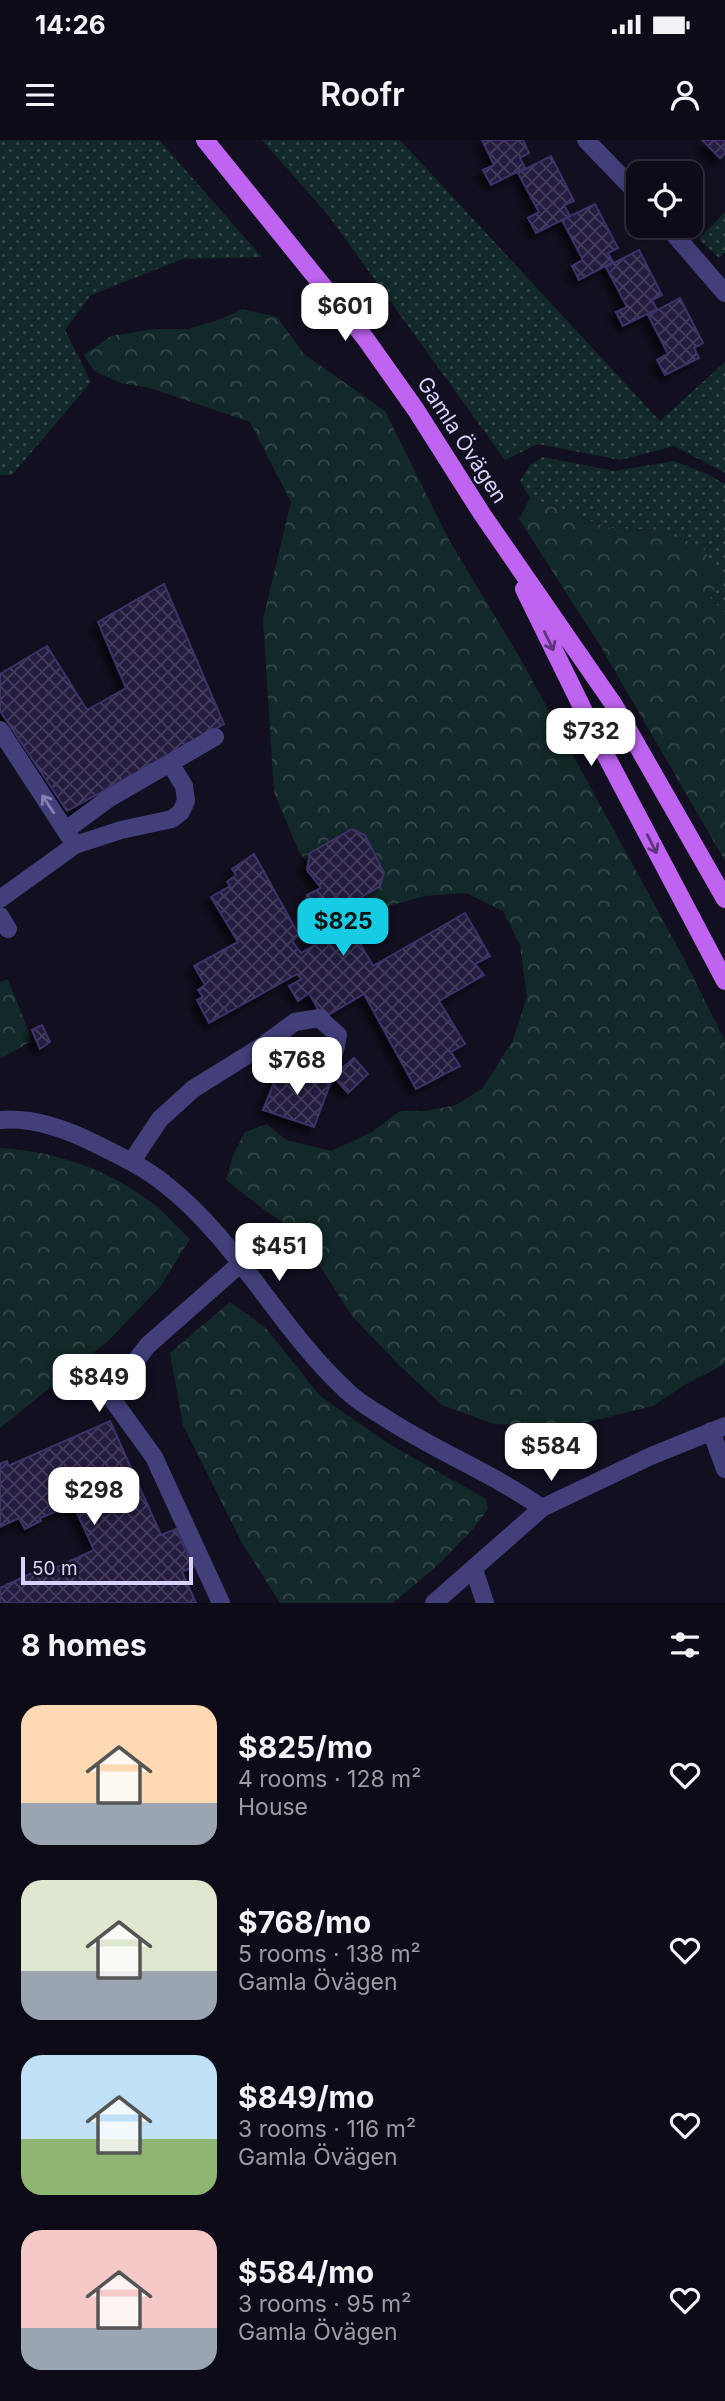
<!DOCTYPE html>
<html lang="en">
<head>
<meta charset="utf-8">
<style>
  :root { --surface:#0e0b18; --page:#171421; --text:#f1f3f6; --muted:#9b9ba2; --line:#2e2b37; --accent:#16cbe4 }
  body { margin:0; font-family:Inter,sans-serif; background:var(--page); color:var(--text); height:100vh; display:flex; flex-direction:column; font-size:26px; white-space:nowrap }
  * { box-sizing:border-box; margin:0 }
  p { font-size:23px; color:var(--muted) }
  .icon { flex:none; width:38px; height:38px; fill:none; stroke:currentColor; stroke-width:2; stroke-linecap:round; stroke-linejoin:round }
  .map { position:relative; height:1463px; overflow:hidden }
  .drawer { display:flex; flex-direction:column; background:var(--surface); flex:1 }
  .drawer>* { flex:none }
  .controls { position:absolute; left:626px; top:21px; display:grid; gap:14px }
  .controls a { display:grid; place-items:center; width:77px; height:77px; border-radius:14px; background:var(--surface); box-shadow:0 7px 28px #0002,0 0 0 2px var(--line); font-size:35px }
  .scale { position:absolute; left:21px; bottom:18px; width:172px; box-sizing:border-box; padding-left:7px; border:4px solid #d8d2fb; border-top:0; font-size:19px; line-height:24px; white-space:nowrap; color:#d8d2fb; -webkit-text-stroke:5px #120f20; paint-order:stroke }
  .price { position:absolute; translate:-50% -60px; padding:0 16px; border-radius:14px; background:#fff; color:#222; font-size:23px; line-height:46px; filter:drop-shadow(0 2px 4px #0008) }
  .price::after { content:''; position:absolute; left:50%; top:42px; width:21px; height:16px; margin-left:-10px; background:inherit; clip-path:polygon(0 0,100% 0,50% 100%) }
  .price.on { background:var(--accent); color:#111 }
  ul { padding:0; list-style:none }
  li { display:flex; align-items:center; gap:21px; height:175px; padding:0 21px }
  li span { display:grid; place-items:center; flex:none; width:196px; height:140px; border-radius:21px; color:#555 }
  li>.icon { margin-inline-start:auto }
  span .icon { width:84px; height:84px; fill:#fffc; stroke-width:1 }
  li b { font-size:30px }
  h2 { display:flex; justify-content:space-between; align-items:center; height:84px; padding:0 21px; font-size:30px }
  .status { display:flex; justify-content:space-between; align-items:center; height:49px; padding:0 35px; background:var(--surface); direction:ltr }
  .status svg { height:19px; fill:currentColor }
  header { display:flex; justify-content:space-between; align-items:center; height:91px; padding:0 21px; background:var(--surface); font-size:32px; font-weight:600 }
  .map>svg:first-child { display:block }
  .grass { fill:url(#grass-dots) }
  .forest { fill:url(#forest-crowns) }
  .building { fill:url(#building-cross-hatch); stroke:#3d3169; stroke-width:2; filter:url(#shadow) }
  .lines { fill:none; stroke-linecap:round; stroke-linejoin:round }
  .minor { stroke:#423f7b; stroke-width:18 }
  .major { stroke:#be64f0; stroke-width:18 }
  .oneway { stroke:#5f357e }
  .oneway2 { stroke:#8681b5 }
  .labels { text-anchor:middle; stroke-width:5; stroke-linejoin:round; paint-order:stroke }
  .street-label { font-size:21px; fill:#d8d2fb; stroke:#120f20 }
</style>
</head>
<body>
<div class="status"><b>14:26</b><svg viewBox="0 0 49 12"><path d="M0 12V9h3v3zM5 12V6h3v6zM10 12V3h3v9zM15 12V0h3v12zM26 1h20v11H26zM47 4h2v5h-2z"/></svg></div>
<header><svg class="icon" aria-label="menu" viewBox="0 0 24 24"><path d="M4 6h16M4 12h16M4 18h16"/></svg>Roofr<svg class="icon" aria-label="person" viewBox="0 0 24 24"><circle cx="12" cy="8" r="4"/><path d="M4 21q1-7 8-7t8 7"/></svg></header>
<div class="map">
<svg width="725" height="1463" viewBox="0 0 725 1463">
  <defs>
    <pattern id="grass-dots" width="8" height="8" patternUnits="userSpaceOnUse" patternTransform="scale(1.75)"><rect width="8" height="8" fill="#132929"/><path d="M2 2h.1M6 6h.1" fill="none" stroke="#354749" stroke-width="1.8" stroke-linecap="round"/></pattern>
    <pattern id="forest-crowns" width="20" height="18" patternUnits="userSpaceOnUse" patternTransform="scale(1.75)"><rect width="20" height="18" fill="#132929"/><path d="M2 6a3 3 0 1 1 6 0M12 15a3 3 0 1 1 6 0" fill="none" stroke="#354749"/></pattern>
    <pattern id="building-cross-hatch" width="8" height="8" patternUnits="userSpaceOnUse" patternTransform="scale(1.75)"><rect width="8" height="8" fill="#251d3f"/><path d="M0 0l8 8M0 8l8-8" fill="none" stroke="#443d5c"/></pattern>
    <filter id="shadow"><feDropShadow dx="-6" dy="6" stdDeviation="3.5" flood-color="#0009"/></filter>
  </defs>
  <rect width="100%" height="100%" fill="#120f20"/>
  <!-- grass -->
  <path class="grass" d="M0 0H159L262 117 183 119 91 155 65 190 91 242 12 335H0Z
    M262 0H400L660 281 725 222V333L674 306 620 320 538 304 505 320 328 75Z
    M725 72V112L719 118 699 99Z
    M543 317 614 331 674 321 705 333 725 344V478L657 390 609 388 530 358 520 341 531 324Z"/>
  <!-- forest -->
  <path class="forest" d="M242 169 277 177 304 214 385 271 449 400 520 518 682 815 725 901V1224L686 1244 653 1266 587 1282 551 1287 494 1284 442 1265 400 1226 352 1176 299 1093 263 1069 226 1040 233 1015 245 992 267 984 286 1000 331 1011 372 992 400 971H426L456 965 483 948 513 900 527 857 520 805 503 771 466 753 425 756 377 769 341 765 299 712 274 652 263 479 291 362 250 282 150 248 121 243 94 231 84 215 111 196 154 189H188L221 179Z
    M530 358 609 388 657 390 702 406 722 439 709 456 725 473V721L601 507 519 379Z
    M8 839 32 901 0 919V842Z
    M0 1008C56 1011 110 1030 155 1065 167 1075 178 1088 190 1099L160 1147 108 1201 0 1288Z
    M230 1162 266 1188 320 1256 389 1304 486 1359 488 1369 473 1389 438 1425 393 1463H280L241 1401 183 1285 170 1213Z"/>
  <!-- building -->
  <path class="building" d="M482 0H523L529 13 520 18 525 28 491 45 483 30 494 25Z
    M702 0H725V13L720 18Z
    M551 16 574 61 564 65 570 76 536 93 528 78 539 72 518 33Z
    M595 64 618 108 608 113 613 122 579 140 572 126 583 120 562 80Z
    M639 110 662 155 652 160 657 169 623 186 616 172 627 167 606 127Z
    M680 158 703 203 694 208 699 218 665 235 657 220 668 214 648 175Z
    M164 444 224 584 67 671 0 571V534L47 506 87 570 126 548 98 482Z
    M352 689 365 695 384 733 380 746 339 770 328 768 339 790 355 794 373 826 465 773 490 816 475 824 484 835 439 861 465 904 451 912 460 926 416 949 364 854 323 878 309 853 298 861 289 846 302 839 297 834 209 883 197 860 203 857 198 850 205 845 194 826 238 802 211 757 230 746 227 742 236 735 232 729 254 714 299 795 292 801 301 813 325 799 306 762 307 755 321 748 307 730 310 713Z
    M42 885 50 902 40 909 32 890Z
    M354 918 368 934 348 953 333 936Z
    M280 928 330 944 314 987 263 970Z
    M110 1281 161 1395 176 1389 193 1427 182 1432 196 1463H0V1448L49 1425 51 1430 94 1410 73 1364 40 1378 41 1381 25 1389 19 1378 0 1387V1324L7 1321 8 1326Z"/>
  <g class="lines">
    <!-- minor -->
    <path class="minor" d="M586 0 639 55
      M667 86 725 153
      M0 590 75 705 0 759
      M170 623 215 597
      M66 690 108 659 170 623 184 646 186 661 181 672 172 679 121 690 75 705
      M0 776 8 789
      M0 980C32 977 68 990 96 1004 120 1016 144 1027 165 1044 238 1101 279 1189 347 1251 359 1263 376 1272 390 1281 440 1313 494 1334 542 1368
      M132 1021 160 979 193 949 262 906 290 917 318 923 335 910 338 895 319 878 295 882 262 906
      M711 1291 725 1329
      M474 1429 485 1463
      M221 1463 154 1317 109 1255 148 1205 240 1124
      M434 1463 542 1368 651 1316 725 1286"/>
    <!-- major -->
    <path class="major" d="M205 0 365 198 416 270 482 374 614 565 725 759
      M524 449 604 612 725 841"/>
  </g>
  <!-- one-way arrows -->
  <defs><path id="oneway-shaft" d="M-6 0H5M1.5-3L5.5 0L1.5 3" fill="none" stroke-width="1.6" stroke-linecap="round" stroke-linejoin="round" transform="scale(1.75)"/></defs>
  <g class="oneway">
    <use href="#oneway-shaft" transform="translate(549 501) rotate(64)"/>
    <use href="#oneway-shaft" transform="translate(652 704) rotate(63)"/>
  </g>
  <use class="oneway2" href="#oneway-shaft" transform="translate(48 664) rotate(-123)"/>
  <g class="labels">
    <!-- street labels -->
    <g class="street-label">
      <text transform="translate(462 300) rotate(57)" y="7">Gamla Övägen</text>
    </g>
  </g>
</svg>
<div class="controls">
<a><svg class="icon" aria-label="locate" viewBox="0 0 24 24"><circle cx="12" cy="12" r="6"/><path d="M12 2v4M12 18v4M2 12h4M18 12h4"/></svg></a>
</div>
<div class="scale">50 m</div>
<b class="price" style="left:345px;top:203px">$601</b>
<b class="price" style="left:591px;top:628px">$732</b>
<b class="price on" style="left:343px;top:818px">$825</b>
<b class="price" style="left:297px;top:957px">$768</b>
<b class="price" style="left:279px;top:1143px">$451</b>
<b class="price" style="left:99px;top:1274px">$849</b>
<b class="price" style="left:551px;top:1343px">$584</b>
<b class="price" style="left:94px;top:1387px">$298</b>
</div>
<section class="drawer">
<h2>8 homes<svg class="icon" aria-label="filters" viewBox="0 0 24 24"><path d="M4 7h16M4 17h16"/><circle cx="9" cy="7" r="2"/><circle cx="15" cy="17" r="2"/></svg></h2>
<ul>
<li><span style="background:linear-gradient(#ffd9b3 70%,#9aa5b1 0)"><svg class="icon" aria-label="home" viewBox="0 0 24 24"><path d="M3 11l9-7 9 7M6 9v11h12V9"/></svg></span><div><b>$825/mo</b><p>4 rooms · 128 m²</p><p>House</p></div><svg class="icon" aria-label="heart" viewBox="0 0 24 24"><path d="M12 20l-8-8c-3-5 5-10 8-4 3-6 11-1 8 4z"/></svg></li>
<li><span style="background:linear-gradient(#dfe7d0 65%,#9aa5b1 0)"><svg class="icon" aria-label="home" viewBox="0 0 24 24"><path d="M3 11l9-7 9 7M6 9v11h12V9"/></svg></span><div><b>$768/mo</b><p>5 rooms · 138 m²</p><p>Gamla Övägen</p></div><svg class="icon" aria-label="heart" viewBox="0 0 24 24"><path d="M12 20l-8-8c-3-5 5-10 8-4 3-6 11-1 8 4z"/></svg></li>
<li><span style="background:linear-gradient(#bfe0f5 60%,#8fb573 0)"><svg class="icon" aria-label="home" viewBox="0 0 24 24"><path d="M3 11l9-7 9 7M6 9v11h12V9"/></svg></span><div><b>$849/mo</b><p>3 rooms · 116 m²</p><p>Gamla Övägen</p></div><svg class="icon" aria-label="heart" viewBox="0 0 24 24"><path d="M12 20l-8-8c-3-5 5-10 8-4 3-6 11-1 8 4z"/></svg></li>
<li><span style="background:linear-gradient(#f6c9c9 70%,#9aa5b1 0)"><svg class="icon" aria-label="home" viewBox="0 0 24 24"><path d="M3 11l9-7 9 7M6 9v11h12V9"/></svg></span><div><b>$584/mo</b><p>3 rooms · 95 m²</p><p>Gamla Övägen</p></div><svg class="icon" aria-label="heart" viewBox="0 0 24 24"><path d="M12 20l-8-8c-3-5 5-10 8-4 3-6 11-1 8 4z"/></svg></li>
</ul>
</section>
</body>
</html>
